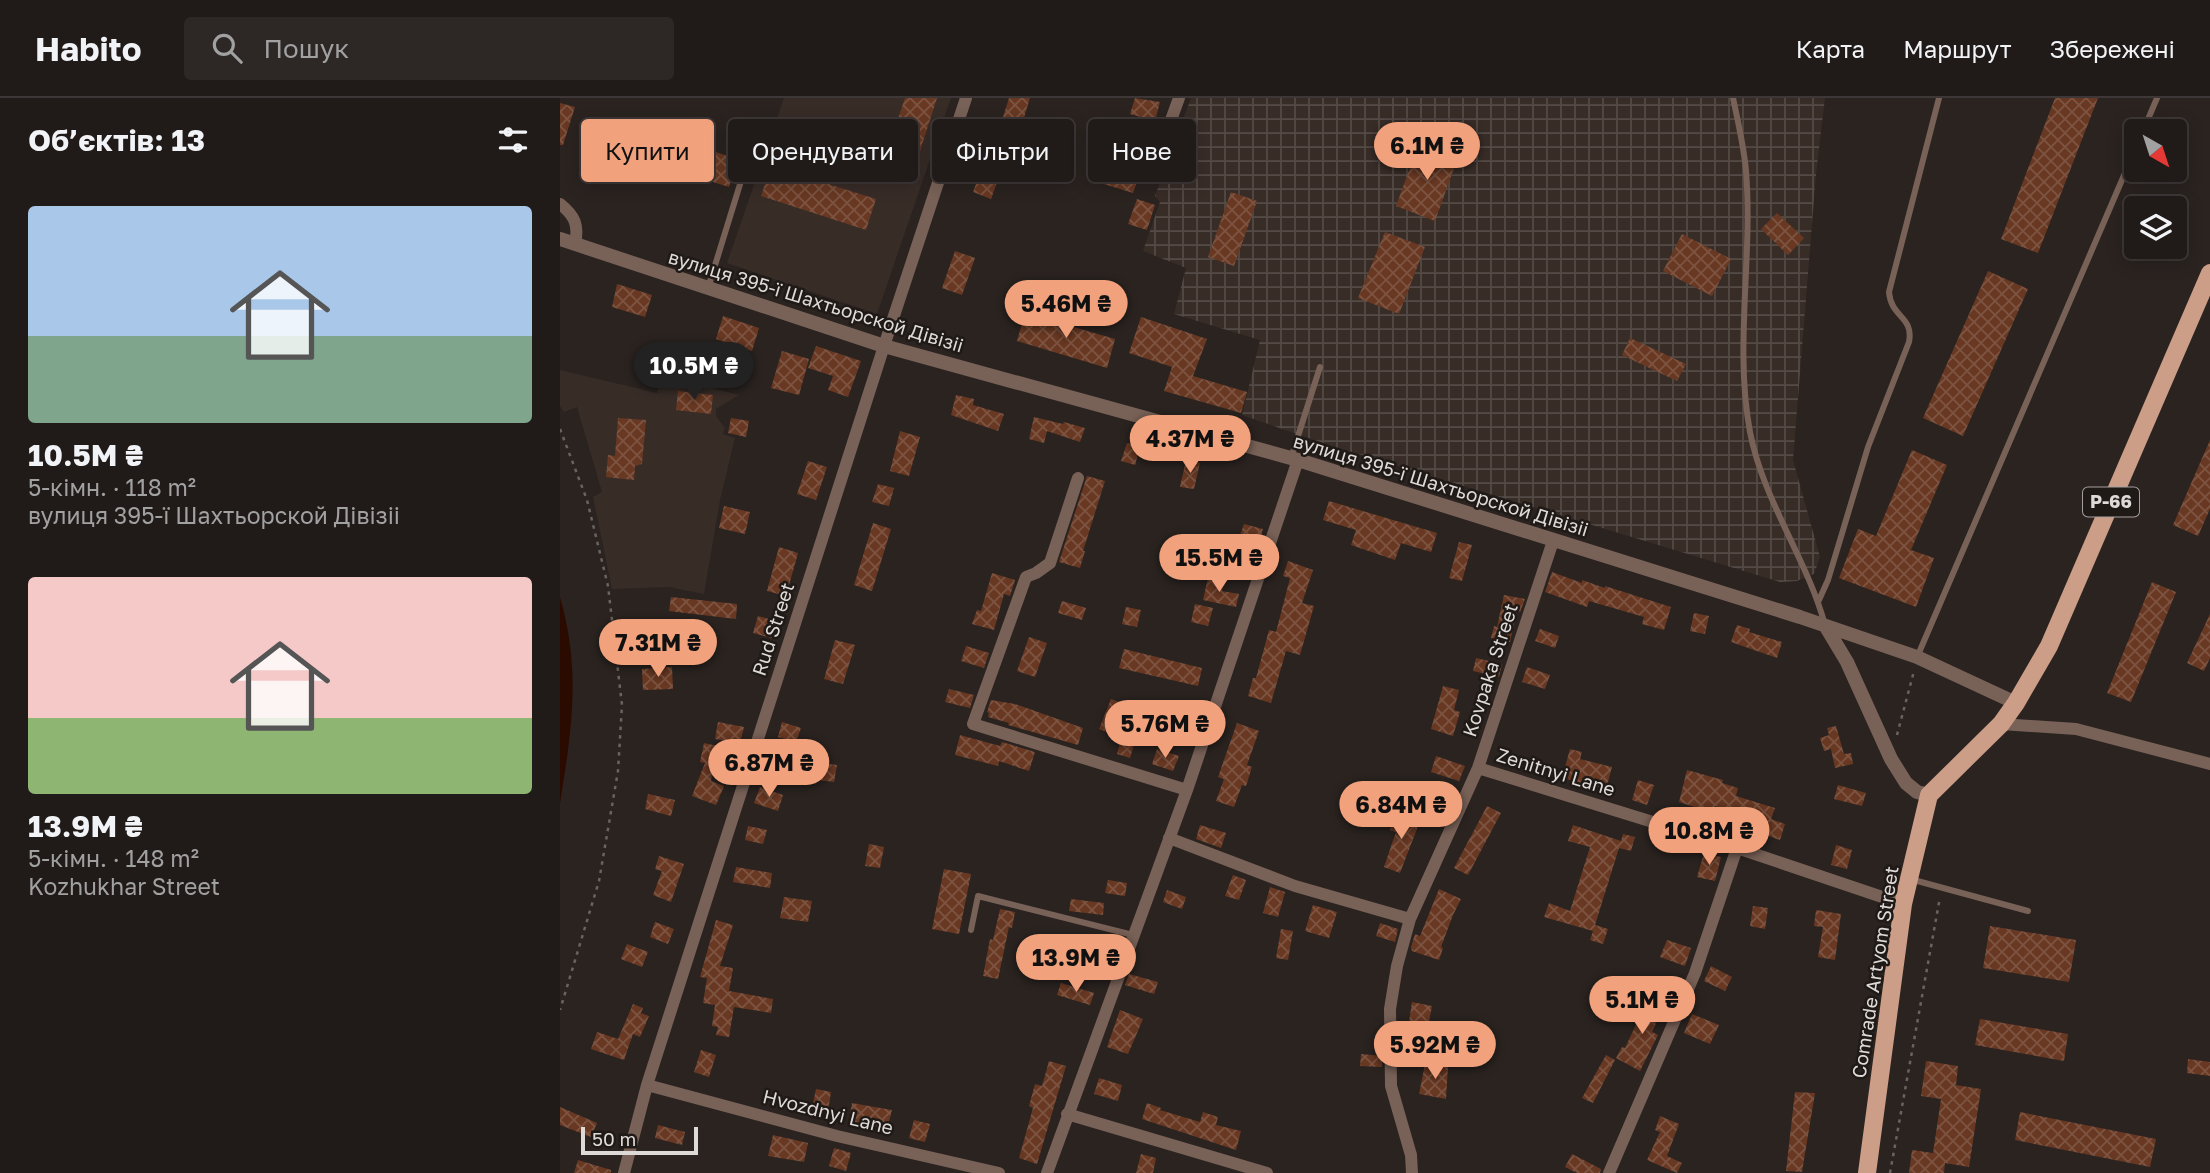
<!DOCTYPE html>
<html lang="uk">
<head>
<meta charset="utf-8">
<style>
  :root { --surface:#201a18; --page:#2d2725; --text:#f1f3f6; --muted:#a2a1a2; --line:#3d3837; --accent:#f1a17c }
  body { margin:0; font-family:"Golos Text",sans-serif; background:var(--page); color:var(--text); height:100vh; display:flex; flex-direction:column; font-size:26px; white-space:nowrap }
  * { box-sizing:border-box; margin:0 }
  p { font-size:23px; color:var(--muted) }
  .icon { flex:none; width:38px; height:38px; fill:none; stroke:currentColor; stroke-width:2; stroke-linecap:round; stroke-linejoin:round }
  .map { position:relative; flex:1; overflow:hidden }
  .details { display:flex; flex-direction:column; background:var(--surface); width:560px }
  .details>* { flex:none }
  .guide { position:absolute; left:21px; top:21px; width:665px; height:63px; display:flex; gap:14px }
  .needle { width:46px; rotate:141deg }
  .controls { position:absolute; left:1564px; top:21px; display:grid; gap:14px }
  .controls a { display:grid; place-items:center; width:63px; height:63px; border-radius:7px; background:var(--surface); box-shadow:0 4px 18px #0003,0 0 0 2px var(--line); font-size:35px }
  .scale { position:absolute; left:21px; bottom:18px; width:117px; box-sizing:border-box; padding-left:7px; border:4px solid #dedad8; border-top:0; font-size:19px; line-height:24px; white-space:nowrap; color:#dedad8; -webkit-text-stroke:5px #201a17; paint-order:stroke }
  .price { position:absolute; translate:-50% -60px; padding:0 16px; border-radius:24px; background:var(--accent); color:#111; font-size:23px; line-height:46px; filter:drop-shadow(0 2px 4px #0008) }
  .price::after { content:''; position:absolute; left:50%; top:42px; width:21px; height:16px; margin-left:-10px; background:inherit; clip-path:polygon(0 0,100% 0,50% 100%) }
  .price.on { background:#222; color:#fff }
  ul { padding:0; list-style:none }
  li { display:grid; align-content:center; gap:14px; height:371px; padding:0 28px }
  li span { display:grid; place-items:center; height:217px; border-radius:7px; color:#555 }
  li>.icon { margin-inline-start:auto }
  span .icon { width:126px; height:126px; fill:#fffc; stroke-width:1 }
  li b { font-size:30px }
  h2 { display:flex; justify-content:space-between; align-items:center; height:84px; padding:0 28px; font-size:30px }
  .chip { padding:0 24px; border-radius:7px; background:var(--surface); box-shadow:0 4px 18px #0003,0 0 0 2px var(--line); font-size:24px; line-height:63px }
  .chip.on { background:var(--accent); color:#111 }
  header { display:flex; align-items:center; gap:42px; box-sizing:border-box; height:98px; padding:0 35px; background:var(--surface); border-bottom:2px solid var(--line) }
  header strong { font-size:33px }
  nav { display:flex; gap:38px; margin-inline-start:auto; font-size:24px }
  .search { width:490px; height:63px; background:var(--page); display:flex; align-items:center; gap:18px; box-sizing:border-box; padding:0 24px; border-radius:7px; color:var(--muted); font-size:26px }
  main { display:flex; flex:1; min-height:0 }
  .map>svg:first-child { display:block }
  .built { fill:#382c27 }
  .industrial { fill:url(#industrial-grid) }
  .water { fill:#2b0a00 }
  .building { fill:url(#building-cross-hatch) }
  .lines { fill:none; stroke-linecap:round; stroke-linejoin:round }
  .path { stroke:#696361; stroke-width:2.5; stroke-dasharray:3.5 5; stroke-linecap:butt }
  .service { stroke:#786157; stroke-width:6 }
  .minor { stroke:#786157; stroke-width:12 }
  .tertiary { stroke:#786157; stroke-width:14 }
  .primary { stroke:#cc9d87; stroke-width:18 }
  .labels { text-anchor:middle; stroke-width:5; stroke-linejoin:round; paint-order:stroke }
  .shield { fill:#201a17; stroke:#a5a09e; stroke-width:2 }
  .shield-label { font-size:18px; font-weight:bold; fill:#dedad8 }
  .street-label { font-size:19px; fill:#dedad8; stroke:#201a17 }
</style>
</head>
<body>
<header>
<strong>Habito</strong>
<div class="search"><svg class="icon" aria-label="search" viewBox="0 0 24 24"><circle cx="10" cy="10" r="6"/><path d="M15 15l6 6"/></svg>Пошук</div>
<nav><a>Карта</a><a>Маршрут</a><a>Збережені</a></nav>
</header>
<main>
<section class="details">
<h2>Об’єктів: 13<svg class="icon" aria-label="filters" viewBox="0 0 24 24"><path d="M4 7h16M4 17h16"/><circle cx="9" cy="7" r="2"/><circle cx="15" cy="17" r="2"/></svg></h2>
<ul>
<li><span style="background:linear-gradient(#a9c7e8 60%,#7fa58c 0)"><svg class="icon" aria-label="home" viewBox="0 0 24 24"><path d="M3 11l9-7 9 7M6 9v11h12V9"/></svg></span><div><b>10.5M ₴</b><p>5-кімн. · 118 m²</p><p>вулиця 395-ї Шахтьорской Дівізіі</p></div></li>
<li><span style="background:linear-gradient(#f6c9c9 65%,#8fb573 0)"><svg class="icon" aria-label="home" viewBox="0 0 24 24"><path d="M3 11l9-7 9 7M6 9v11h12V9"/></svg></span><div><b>13.9M ₴</b><p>5-кімн. · 148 m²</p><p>Kozhukhar Street</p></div></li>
</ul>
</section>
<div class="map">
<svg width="1650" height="1075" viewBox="0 0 1650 1075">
  <defs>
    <pattern id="industrial-grid" width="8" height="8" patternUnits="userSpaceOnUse" patternTransform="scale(1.75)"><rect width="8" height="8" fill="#382c27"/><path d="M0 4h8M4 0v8" fill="none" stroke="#544a46"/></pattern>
    <pattern id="building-cross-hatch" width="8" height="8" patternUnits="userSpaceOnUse" patternTransform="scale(1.75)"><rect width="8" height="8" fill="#683822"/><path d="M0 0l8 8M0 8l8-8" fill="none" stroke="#7d5441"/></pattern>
  </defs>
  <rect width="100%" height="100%" fill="#2a2320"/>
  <!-- built -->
  <path class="built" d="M224 0H391L317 216 167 165Z
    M0 272 97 295 102 277 179 297 156 311V318L165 330 163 336 175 340 160 402 144 496 109 489 52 491 33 399 42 394 17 309 4 314 0 308Z"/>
  <!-- industrial -->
  <path class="industrial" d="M631 0H1265L1256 76 1233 362 1260 459 1254 476 1237 483 1220 484 772 348 682 317 700 242 614 216 626 170 583 153 600 104 595 98Z"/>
  <!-- water -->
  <path class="water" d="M0 499C21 573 12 630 0 705Z"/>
  <!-- building -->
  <path class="building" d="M345 0H377L352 78 322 69Z
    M449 0H470L462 26 443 19Z
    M575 0 600 4 595 23 570 16Z
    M1495 0H1538L1478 155 1441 141Z
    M0 5 15 9 3 47H0Z
    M90 34 178 61 169 89 82 62Z
    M568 44 584 50 576 74 580 75 573 95 544 86 551 66 559 68Z
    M859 45 898 59 875 123 836 108Z
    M426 59 444 65 431 101 413 94Z
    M211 68 316 101 306 132 201 98Z
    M671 94 697 103 674 168 648 159Z
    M577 101 595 107 587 132 568 126Z
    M1217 115 1244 140 1228 157 1201 131Z
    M825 134 865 149 839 216 798 200Z
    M1122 136 1171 161 1152 198 1103 173Z
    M395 153 415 160 402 197 382 190Z
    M1428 173 1468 191 1403 338 1363 320Z
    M57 186 92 197 85 219 52 209Z
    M465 215 555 241 547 270 457 243Z
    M163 218 199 230 192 253 156 241Z
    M581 219 647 241 633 278 687 294 681 315 604 293 612 269 569 255Z
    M1070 240 1126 266 1117 283 1062 257Z
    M256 248 301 263 288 299 268 292 273 278 248 270Z
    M222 253 249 261 239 297 211 290Z
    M118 293 153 297 151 316 116 312Z
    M396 297 414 301 413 307 444 316 438 333 391 317Z
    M474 319 503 326 504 324 525 330 520 344 487 333 484 345 469 341Z
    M58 320 86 322 82 366 75 368 74 382 46 379 48 357 55 358Z
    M171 320 189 323 186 339 168 335Z
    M340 333 360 339 349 378 330 373Z
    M1650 342V411L1638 438 1613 427Z
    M567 345 580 349 575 367 561 363Z
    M1352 352 1387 367 1351 452 1374 460 1356 509 1279 480 1298 431 1316 438Z
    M626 362 640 365 634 391 620 389Z
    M248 363 267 369 256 402 237 396Z
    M527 378 545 383 523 453H525L520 470 499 464Z
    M318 386 334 390 329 408 312 404Z
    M769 403 877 435 871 454 841 445 835 462 791 447 796 432 763 422Z
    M164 408 190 414 185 436 159 430Z
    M313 425 331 431 312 493 294 487Z
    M684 426 703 431 691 472 670 466Z
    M899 444 912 447 902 483 889 480Z
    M219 449 238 455 226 498 207 493Z
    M728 463 753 472 742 505 754 508 740 557 726 553 711 605 688 598 693 580H696L709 532 716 534 730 480 723 478Z
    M992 474 1022 485V482L1045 490V488L1111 509 1104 532 1082 526 1084 519 1029 503 1027 509 985 494Z
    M432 475 455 482 450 498 444 496 434 532 412 526 417 512 421 513Z
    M648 480 664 483 662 493 679 496 676 509 643 502Z
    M1592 484 1616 494 1571 604 1547 595Z
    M944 497 965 501 960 514 957 513 950 544 931 540 934 528 937 529Z
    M111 499 177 506 176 521 109 513Z
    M502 503 526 510 522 522 498 515Z
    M635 506 653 510 648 528 631 524Z
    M566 509 581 512 577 529 562 526Z
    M1134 515 1149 518 1145 536 1130 533Z
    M1650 516V560L1644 573 1627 565Z
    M198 518 220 524 215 541 193 535Z
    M1177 527 1190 531 1189 534 1222 544 1217 560 1171 544Z
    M980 531 999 538 995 550 975 543Z
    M469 539 487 545 475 579 457 573Z
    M275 542 295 547 283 586 264 581Z
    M406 548 429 555 424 570 401 563Z
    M564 551 642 570 638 588 559 570Z
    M916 560 942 566 939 579 913 573Z
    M112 569 113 591 83 592 82 571Z
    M967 569 990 577 985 591 962 584Z
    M883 588 899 592 894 612 900 614 893 638 871 631Z
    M389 591 414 597 410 610 385 604Z
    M551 601 564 606 552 636 539 631Z
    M431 602 455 606 523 630 518 647 448 627 449 625 428 619 429 615 427 614Z
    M158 624 184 629 180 645 155 641Z
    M222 624 241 630 236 644 218 639Z
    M677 625 699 633 687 667 692 669 686 688 682 687 674 709 656 703 664 681 658 679Z
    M1276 628 1284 656 1291 655 1293 666 1275 670 1271 651 1264 653 1260 640 1269 637 1267 630Z
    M564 630 578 634 570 660 557 656Z
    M400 637 440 648 442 644 475 654 469 673 439 663 438 668 395 657Z
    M144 645 158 648 151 683 164 688 156 707 132 698 145 665 140 664Z
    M597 651 619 658 613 673 592 666Z
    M1010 651 1022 654 1020 661 1052 669 1046 691 1002 680Z
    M876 658 905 668 899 683 871 674Z
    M262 665 277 667 274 684 259 682Z
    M1127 672 1163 682 1162 685 1178 690 1176 698 1215 710 1211 721 1225 726 1220 742 1205 737 1203 744 1191 740 1196 726 1177 721 1179 715 1155 708 1153 715 1119 704Z
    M1078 682 1094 687 1087 707 1072 702Z
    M1278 687 1306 695 1302 708 1274 701Z
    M200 689 223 697 218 713 194 705Z
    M88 696 115 702 111 718 85 711Z
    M927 708 941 715 908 777 894 770Z
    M835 715 860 723 840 775 824 769 836 734 830 732Z
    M640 727 666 735 661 750 636 741Z
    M1013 727 1061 743 1063 736 1075 739 1071 753 1059 750 1035 827 1048 831 1043 846 1030 842 1033 833 984 819 989 805 1010 813 1030 749 1008 743Z
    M188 728 207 732 203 746 185 742Z
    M309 746 324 749 320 770 305 768Z
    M1276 747 1292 752 1287 771 1271 767Z
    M1144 755 1161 759 1155 783 1137 779Z
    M99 758 124 766 111 804 93 797 102 773 95 771Z
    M176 769 212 775 210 790 173 784Z
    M384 771 411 776 399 836 372 831Z
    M673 777 686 782 679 802 665 798Z
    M548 782 567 785 565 798 545 795Z
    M710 789 725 794 718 819 703 815Z
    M879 791 901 801 893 817 881 849 883 850 879 862 852 853 851 849 855 836 860 838Z
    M607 792 626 799 622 811 603 804Z
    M224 799 252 803 248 824 220 820Z
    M511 801 544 805 543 817 509 813Z
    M753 807 777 814 769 840 745 833Z
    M1193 808 1208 810 1205 831 1190 828Z
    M440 811 455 814 452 830 449 829 438 881 423 878 430 841 433 842Z
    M1256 812 1281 816 1275 862 1258 859 1263 829 1254 828Z
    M156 822 173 827 160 868 173 870 169 893 213 901 211 915 174 909 169 939 156 937 158 929 152 928 155 907 143 905 147 880 140 879Z
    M95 824 114 831 108 846 90 839Z
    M820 825 838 831 835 844 816 838Z
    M1430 828 1516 842 1509 884 1423 870Z
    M721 831 733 833 728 862 716 860Z
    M1107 842 1131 850 1125 868 1100 859Z
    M67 846 88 854 82 869 61 861Z
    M1151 868 1172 879 1165 893 1144 883Z
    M569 876 598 884 594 896 565 887Z
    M501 885 534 895 530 907 497 897Z
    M1089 899 1105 906 1092 934 1098 937 1080 973 1056 960 1062 949 1065 950Z
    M852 904 872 908 867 934 848 931Z
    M73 906 83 910 81 915 89 918 80 939 73 936 64 962 31 951 37 934 58 941Z
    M560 912 583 921 568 956 547 949Z
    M1132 916 1159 927 1150 946 1124 935Z
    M1420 921 1508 936 1504 963 1415 947Z
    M141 952 156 957 149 979 134 974Z
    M801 956 822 958V969L800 968Z
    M1046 957 1055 962 1033 1005 1022 1000Z
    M1628 961 1650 964V978L1627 975Z
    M489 963 506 968 477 1066 459 1060 473 1010 469 1008 475 986 482 988Z
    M1366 963 1398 968 1396 987 1421 991 1409 1069 1385 1065 1384 1075H1349L1352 1052 1373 1055 1381 1001 1361 998Z
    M865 966 888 969 886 1001 859 996Z
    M539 980 562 987 558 1003 534 996Z
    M256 991 271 994 268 1013 252 1010Z
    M1235 994 1255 995 1242 1074 1226 1073Z
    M292 1005 332 1012 327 1031 289 1023Z
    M587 1005 601 1010 600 1012 640 1024 643 1014 658 1019 656 1027 681 1033 676 1052 582 1021Z
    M0 1009 37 1025 31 1039 0 1027Z
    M1460 1014 1596 1041 1590 1069 1455 1042Z
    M1100 1018 1119 1026 1107 1058 1122 1065 1117 1075 1087 1062 1100 1034 1095 1032Z
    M354 1022 370 1026 365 1044 349 1040Z
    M98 1027 125 1034 122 1047 95 1040Z
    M213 1037 248 1045 244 1064 208 1058Z
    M274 1050 291 1055 286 1073 269 1068Z
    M581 1056 596 1060 593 1075H576Z
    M1012 1056 1041 1071 1040 1075H1017L1005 1069Z
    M18 1062 51 1072V1075H14Z"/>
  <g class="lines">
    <!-- path -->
    <path class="path" d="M0 331 27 402 48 488 62 607 58 673 39 783 0 912
      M1337 637 1354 573
      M1330 1075 1380 799"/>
    <!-- service -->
    <path class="service" d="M1173 0C1178 24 1184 49 1186 73 1193 160 1174 248 1190 334 1203 402 1247 461 1265 527
      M1583 33 1597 0
      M148 190 198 28
      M731 360 760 269
      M1259 502 1268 482 1308 349 1349 244C1354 218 1331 220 1329 194L1379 0
      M1358 557 1577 47
      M1350 781 1468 813
      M411 832 418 798 573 837"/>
    <!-- minor -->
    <path class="minor" d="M595 66 619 0
      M0 106C15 118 19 127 15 146
      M518 380 490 465 476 475 466 479 413 626 627 692
      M1441 626 1516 631 1650 666
      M918 670 1177 750 1343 806
      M609 740 735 788 850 821
      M87 987 277 1038 439 1075
      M507 1016 707 1075
      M64 1075 87 987 324 248 406 0
      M487 1075 627 692 738 362
      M852 1075 851 1057 831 988 830 911 837 868 850 821 918 670 993 443
      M1049 1075 1135 875 1177 750"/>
    <!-- tertiary -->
    <path class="tertiary" d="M0 141 324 248 738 362 1240 519 1357 559 1456 605
      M1266 529 1287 564 1331 661 1346 685 1357 694 1369 697"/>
    <!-- primary -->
    <path class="primary" d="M1307 1075 1343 806 1369 697 1441 626 1456 605 1489 548 1650 175"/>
  </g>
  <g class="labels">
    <!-- shield labels -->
    <rect class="shield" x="1523" y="389.5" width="56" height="29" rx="5"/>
    <g class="shield-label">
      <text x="1551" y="410">Р-66</text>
    </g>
    <!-- street labels -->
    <g class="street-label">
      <text transform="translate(256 203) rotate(17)" y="7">вулиця 395-ї Шахтьорской Дівізіі</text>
      <text transform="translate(881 387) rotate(17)" y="7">вулиця 395-ї Шахтьорской Дівізіі</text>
      <text transform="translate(213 531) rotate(-72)" y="7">Rud Street</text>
      <text transform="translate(930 572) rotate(-72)" y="7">Kovpaka Street</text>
      <text transform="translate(996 674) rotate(17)" y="7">Zenitnyi Lane</text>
      <text transform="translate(1315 874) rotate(-81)" y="7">Comrade Artyom Street</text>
      <text transform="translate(268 1014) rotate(14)" y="7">Hvozdnyi Lane</text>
    </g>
  </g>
</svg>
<div class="controls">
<a><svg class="needle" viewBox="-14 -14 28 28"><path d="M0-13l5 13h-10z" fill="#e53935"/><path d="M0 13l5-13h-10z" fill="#a2a1a2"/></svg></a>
<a><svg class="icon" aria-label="layers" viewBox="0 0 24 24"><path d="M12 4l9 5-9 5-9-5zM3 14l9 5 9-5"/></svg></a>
</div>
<div class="scale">50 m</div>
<b class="price" style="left:867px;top:84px">6.1M ₴</b>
<b class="price" style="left:506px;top:242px">5.46M ₴</b>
<b class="price on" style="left:134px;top:304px">10.5M ₴</b>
<b class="price" style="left:630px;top:377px">4.37M ₴</b>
<b class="price" style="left:659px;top:496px">15.5M ₴</b>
<b class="price" style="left:98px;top:581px">7.31M ₴</b>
<b class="price" style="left:605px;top:662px">5.76M ₴</b>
<b class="price" style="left:209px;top:701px">6.87M ₴</b>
<b class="price" style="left:841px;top:743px">6.84M ₴</b>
<b class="price" style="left:1149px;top:769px">10.8M ₴</b>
<b class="price" style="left:516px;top:896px">13.9M ₴</b>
<b class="price" style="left:1082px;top:938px">5.1M ₴</b>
<b class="price" style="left:875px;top:983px">5.92M ₴</b>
<div class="guide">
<a class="chip on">Купити</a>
<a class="chip">Орендувати</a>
<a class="chip">Фільтри</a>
<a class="chip">Нове</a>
</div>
</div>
</main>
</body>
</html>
